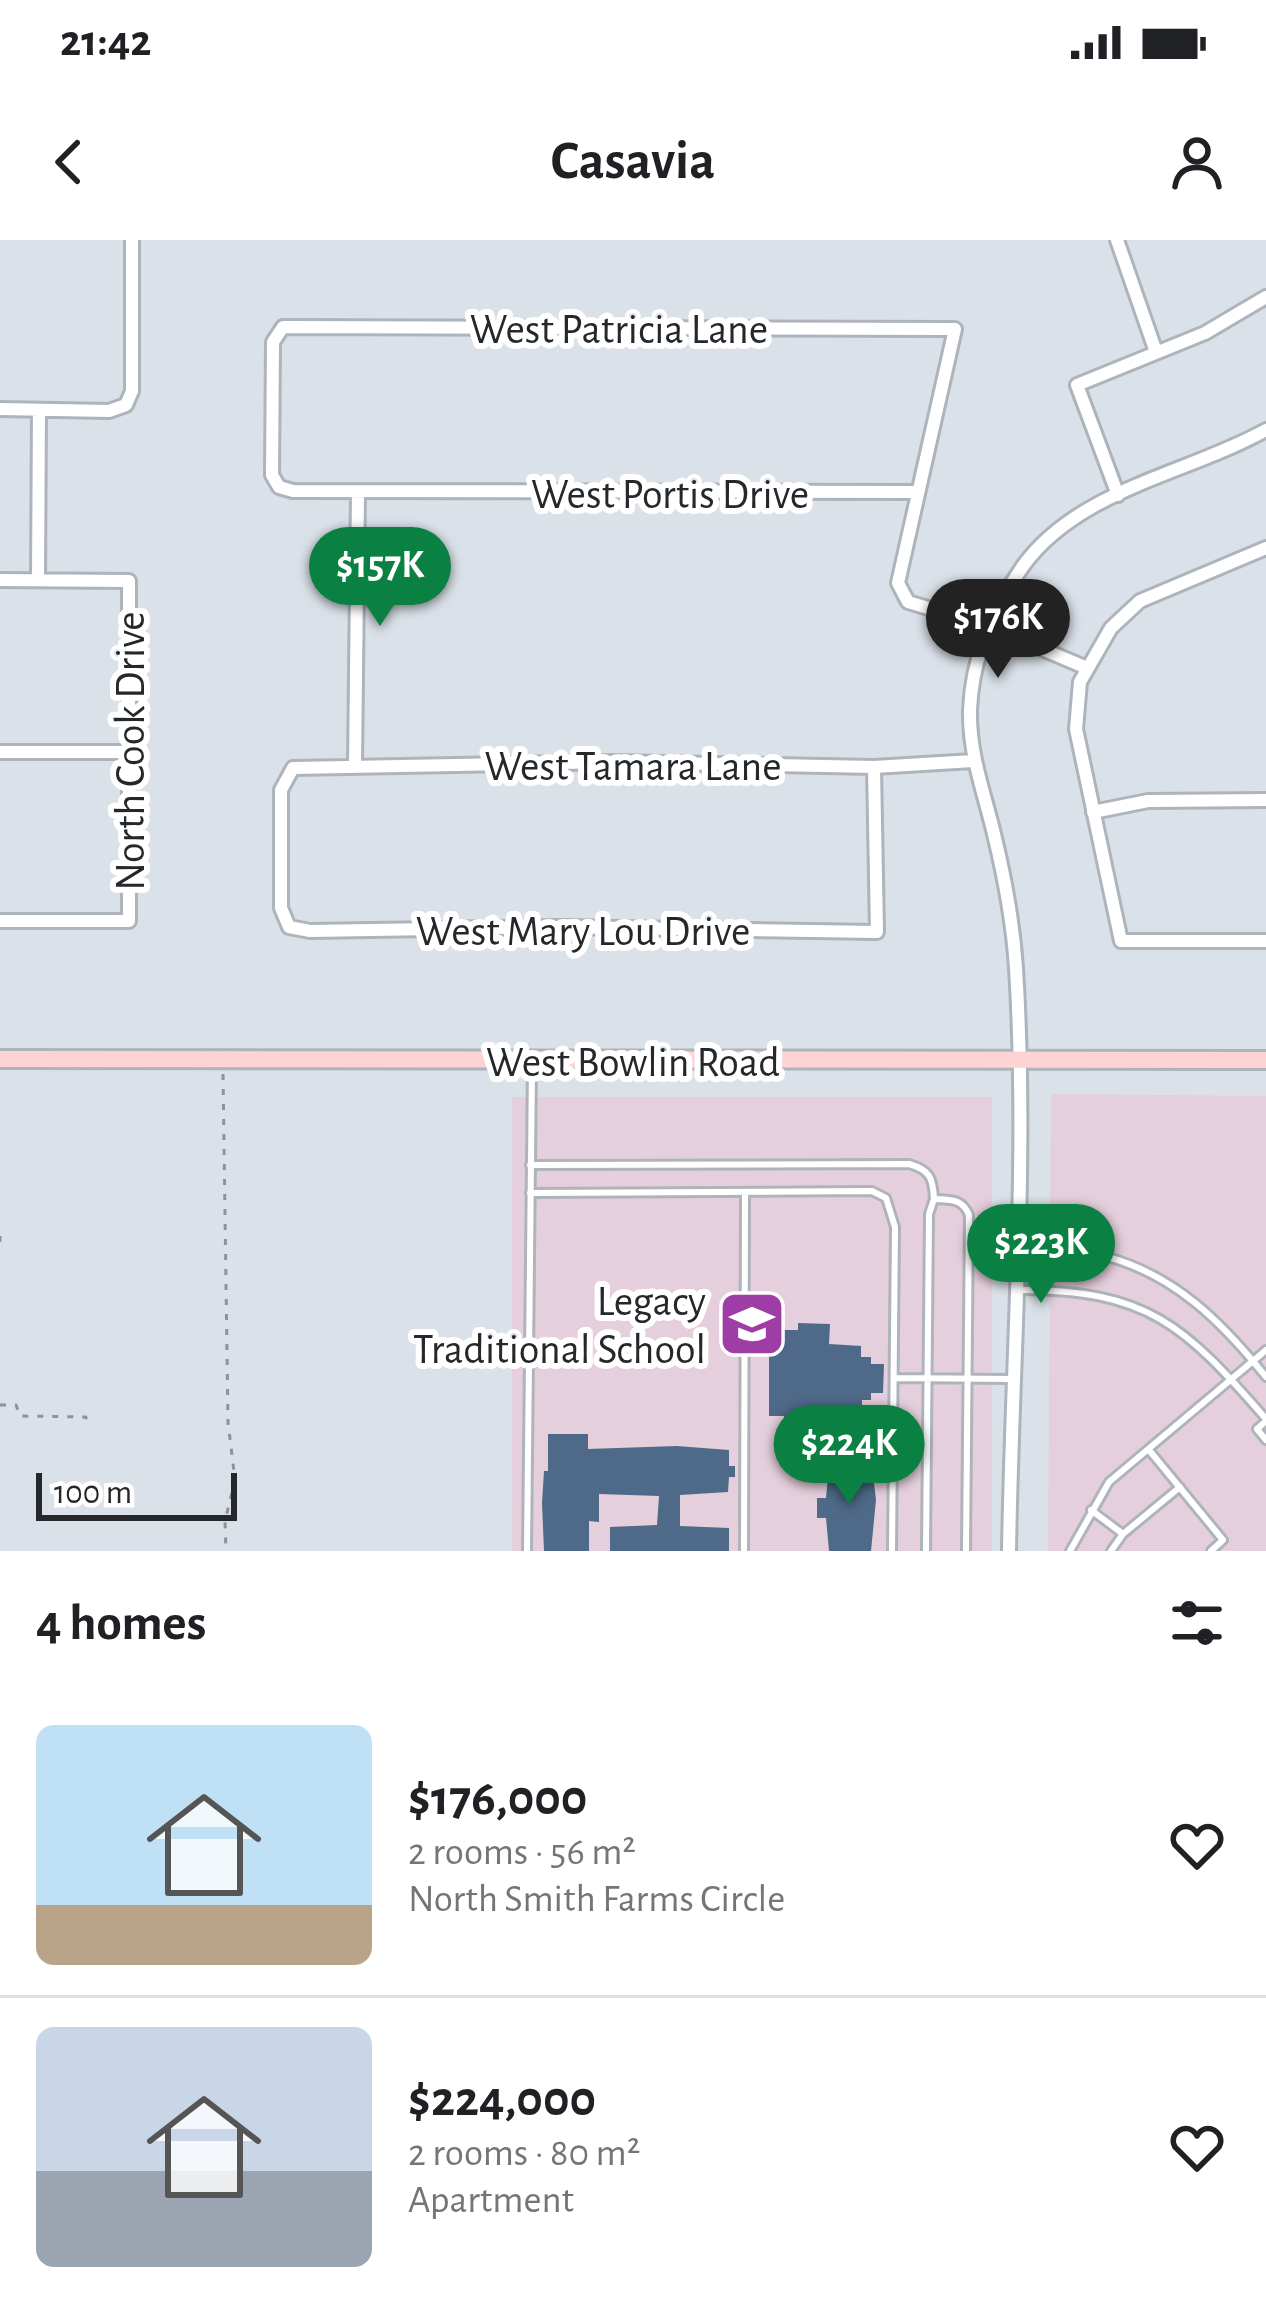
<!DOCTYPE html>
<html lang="en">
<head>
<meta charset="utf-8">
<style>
  :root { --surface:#fff; --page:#f2f2f2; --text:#202124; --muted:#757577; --line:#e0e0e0; --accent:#0b8043 }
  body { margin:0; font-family:"Alegreya Sans",sans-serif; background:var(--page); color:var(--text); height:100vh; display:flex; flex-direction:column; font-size:45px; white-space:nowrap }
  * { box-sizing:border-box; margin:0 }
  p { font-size:39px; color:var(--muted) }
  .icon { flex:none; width:66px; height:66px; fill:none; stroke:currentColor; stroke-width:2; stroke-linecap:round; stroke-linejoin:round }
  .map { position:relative; height:1311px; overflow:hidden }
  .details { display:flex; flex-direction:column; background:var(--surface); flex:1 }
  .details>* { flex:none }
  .scale { position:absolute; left:36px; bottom:30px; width:201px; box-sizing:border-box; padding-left:12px; border:6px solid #25272a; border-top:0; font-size:33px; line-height:42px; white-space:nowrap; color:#25272a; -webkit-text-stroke:9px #fff; paint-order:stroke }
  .price { position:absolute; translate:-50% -102px; padding:0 27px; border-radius:42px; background:var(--accent); color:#fff; font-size:39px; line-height:78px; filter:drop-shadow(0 3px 6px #0008) }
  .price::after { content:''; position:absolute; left:50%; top:72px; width:36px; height:27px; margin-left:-18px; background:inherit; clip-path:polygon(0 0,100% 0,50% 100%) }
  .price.selected { background:#222; color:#fff }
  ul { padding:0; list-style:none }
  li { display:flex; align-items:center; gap:36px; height:300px; padding:0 36px }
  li+li { border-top:3px solid var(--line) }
  li span { display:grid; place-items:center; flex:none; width:336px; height:240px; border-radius:18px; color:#555 }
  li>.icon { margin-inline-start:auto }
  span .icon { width:144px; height:144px; fill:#fffc; stroke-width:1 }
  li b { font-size:51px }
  h2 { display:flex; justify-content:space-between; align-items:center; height:144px; padding:0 36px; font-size:51px }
  .status { display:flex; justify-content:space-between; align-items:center; height:84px; padding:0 60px; background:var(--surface); direction:ltr }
  .status svg { height:33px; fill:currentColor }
  header { display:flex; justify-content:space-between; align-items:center; height:156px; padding:0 36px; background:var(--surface); font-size:54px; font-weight:700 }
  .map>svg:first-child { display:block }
  .education { fill:#e5cfdc }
  .building { fill:#4e6a88 }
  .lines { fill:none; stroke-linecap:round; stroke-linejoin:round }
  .lane-casing { stroke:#aeb4bb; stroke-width:12 }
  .street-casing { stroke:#aeb4bb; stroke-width:18 }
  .secondary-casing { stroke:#aeb4bb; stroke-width:22 }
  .path { stroke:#8e9398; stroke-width:3; stroke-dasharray:6 9; stroke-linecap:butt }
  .lane { stroke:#fff; stroke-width:6 }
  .street { stroke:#fff; stroke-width:12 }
  .secondary { stroke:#fed3d4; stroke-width:16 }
  .labels { text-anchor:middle; stroke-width:12; stroke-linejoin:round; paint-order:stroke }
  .street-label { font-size:42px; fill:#25272a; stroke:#fff }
  .poi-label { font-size:42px; fill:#25272a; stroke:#fff; text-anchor:end }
</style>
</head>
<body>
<div class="status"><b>21:42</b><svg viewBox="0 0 49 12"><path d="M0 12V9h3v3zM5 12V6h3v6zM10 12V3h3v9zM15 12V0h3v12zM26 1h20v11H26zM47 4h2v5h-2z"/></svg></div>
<header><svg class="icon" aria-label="back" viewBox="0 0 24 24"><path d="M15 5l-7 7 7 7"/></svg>Casavia<svg class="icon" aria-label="person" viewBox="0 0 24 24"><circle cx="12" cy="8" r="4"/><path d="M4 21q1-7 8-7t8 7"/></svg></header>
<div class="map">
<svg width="1266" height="1311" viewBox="0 0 1266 1311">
  <rect width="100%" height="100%" fill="#dae1e8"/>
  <!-- education -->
  <path class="education" d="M1051 854 1266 856V1311H1048Z
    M512 857H992V1311H512Z"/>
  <!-- building -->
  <path class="building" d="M798 1083 830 1084 829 1104 861 1106V1117H871V1124H884L883 1153H871V1160H862V1172H850V1179H845V1192L797 1196V1186H784V1176H769V1101H784V1090H798Z
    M548 1194H588V1209L677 1206 729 1210V1226H735V1237H729L728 1252 680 1255V1286L729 1288V1311H610V1287L657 1285 659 1256 599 1254V1282L589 1281V1311H544L542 1263 544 1231H548Z
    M844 1220 872 1226 876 1260 871 1311H829L826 1278H817V1258H826L829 1226H844Z"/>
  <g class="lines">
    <defs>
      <path id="lane" d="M530 925 909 924C930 930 933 938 934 959 950 960 962 958 969 975L966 1311
        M530 953 872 951 886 958 895 987 892 1311
        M1021 1002C1048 1010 1077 1009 1104 1016 1174 1034 1222 1082 1266 1137
        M1017 1050C1148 1049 1185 1086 1266 1179
        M895 1138 1011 1139
        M1266 1181 1257 1189 1266 1200
        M1149 1210 1223 1300 1211 1311
        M1091 1270 1123 1294
        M527 1311 532 825
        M744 1311 745 953
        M926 1311 929 974 934 959
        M1070 1311 1109 1242 1266 1110
        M1111 1311 1123 1294 1180 1247"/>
      <path id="street" d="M1117 0 1156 112
        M0 169 109 171 126 165 132 151V0
        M918 252 293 251 279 247 272 235 273 102 283 87 955 89 898 343 908 362 988 386 1087 428
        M1118 255 1077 145 1205 93 1266 57
        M1266 308 1140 361 1111 388 1080 442 1076 489 1121 701H1266
        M0 340 129 341V681H0
        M38 340 39 170
        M0 512H129
        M355 525 358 253
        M874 527 877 692 560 687 310 691 289 687 281 668V550L293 528 614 522 874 527 973 521
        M1093 572 1148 561 1266 560
        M1009 1311C1012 1117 1028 922 1016 728 1013 683 1005 639 994 594 984 552 969 514 970 470 972 418 993 369 1023 326 1079 249 1187 234 1266 190"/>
      <path id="secondary" d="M0 819 1266 820"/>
    </defs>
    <!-- lane casing -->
    <use href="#lane" class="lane-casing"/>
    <!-- street casing -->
    <use href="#street" class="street-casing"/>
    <!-- secondary casing -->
    <use href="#secondary" class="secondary-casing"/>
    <!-- path -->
    <path class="path" d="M223 834 228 1182 235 1240 225 1281 226 1311
      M0 996V1011
      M0 1165H16L20 1176 86 1177V1187"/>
    <!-- lane -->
    <use href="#lane" class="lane"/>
    <!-- street -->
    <use href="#street" class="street"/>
    <!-- secondary -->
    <use href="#secondary" class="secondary"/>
  </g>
  <!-- icons -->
  <defs>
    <symbol id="school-square" viewBox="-11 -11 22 22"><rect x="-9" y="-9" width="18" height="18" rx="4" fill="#9e3da5" stroke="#fff"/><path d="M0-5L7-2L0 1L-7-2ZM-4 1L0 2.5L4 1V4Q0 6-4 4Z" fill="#fff"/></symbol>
  </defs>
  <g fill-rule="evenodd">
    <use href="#school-square" x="714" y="1046" width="76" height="76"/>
  </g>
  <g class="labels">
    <!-- street labels -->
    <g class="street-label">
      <text x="619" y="103">West Patricia Lane</text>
      <text x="670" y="268">West Portis Drive</text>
      <text transform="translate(129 511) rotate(-90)" y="15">North Cook Drive</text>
      <text x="633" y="540">West Tamara Lane</text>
      <text x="583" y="705">West Mary Lou Drive</text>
      <text x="633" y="836">West Bowlin Road</text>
    </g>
    <!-- poi labels -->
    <g class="poi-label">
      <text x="706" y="1075">Legacy<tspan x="706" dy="48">Traditional School</tspan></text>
    </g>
  </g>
</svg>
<div class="scale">100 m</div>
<b class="price" style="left:380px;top:389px">$157K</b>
<b class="price selected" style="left:998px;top:441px">$176K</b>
<b class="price" style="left:1041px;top:1066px">$223K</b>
<b class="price" style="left:849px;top:1267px">$224K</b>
</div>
<section class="details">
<h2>4 homes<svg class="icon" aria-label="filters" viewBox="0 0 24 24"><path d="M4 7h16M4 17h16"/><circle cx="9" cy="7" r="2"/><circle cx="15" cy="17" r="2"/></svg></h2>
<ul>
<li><span style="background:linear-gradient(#bfe0f5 75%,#b9a48a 0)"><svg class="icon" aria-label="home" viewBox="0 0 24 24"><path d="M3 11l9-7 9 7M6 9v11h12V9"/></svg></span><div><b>$176,000</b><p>2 rooms · 56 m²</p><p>North Smith Farms Circle</p></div><svg class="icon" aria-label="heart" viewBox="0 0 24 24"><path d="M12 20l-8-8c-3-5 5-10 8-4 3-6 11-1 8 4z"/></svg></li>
<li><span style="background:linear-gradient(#c9d6e8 60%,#9aa5b1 0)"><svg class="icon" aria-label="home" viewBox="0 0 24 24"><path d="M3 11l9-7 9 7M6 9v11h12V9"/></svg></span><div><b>$224,000</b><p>2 rooms · 80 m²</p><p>Apartment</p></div><svg class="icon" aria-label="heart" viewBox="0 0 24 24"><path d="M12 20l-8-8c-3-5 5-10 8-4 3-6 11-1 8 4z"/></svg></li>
</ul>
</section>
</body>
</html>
